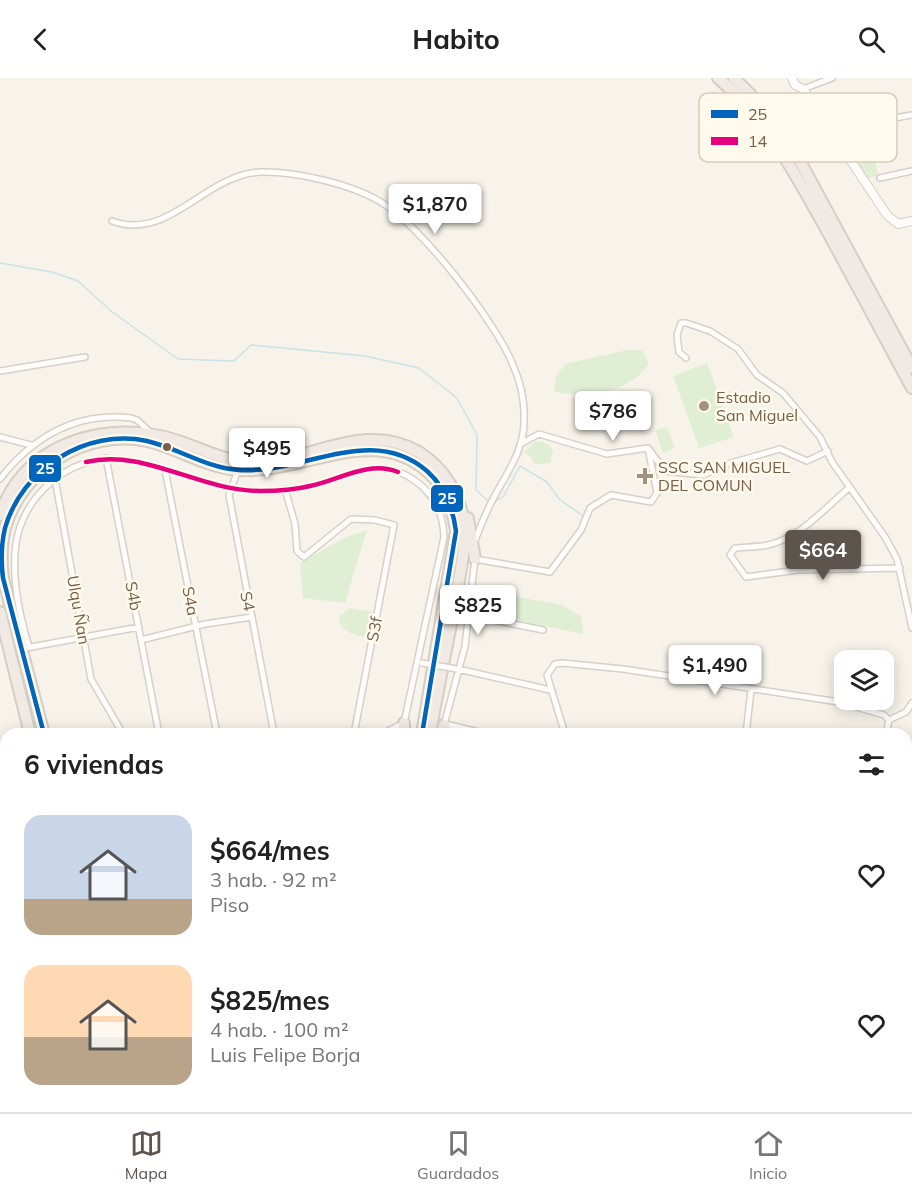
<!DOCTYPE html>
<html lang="es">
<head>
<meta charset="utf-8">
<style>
  :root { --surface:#fff; --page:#f2f2f2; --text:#222; --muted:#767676; --line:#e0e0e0; --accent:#5c544d }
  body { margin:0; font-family:Mulish,sans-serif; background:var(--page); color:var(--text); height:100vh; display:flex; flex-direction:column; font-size:22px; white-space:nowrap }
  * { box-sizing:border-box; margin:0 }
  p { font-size:20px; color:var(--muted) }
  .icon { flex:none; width:33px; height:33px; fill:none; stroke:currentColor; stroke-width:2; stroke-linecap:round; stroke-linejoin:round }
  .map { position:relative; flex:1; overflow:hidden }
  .sheet { position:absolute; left:0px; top:650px; width:912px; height:386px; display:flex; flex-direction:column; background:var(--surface); border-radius:18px 18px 0 0; box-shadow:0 3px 15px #0003 }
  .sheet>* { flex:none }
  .fabs { position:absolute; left:834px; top:572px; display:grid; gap:12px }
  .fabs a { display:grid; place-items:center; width:60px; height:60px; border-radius:12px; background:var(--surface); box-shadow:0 3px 15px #0003; font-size:30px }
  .price { position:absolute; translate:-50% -51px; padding:0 14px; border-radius:6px; background:#fff; color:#222; font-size:20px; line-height:39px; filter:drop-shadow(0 2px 3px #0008) }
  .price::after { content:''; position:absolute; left:50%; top:36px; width:18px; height:14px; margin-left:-9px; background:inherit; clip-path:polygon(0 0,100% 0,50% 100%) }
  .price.on { background:var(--accent); color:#fff }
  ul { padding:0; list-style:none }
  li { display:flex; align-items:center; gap:18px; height:150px; padding:0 24px }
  li span { display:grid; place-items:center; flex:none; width:168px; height:120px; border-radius:18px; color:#555 }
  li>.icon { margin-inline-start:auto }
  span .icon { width:72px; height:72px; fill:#fffc; stroke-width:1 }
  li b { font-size:26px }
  h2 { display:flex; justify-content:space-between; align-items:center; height:72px; padding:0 24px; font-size:26px }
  header { display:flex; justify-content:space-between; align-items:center; height:78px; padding:0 24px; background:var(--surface); font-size:27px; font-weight:700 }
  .dock { display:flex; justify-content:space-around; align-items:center; height:84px; border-top:2px solid var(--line); background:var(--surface); font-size:16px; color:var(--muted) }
  .dock a { display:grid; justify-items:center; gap:3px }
  .dock .on { color:var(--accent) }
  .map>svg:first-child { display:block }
  .green { fill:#e0efd4 }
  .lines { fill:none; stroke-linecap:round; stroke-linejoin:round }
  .stream { stroke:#cae2e9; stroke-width:1.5 }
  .street-casing { stroke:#d6d0c8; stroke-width:8 }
  .secondary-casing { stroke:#d6cfc5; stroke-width:10 }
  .highway-casing { stroke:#d6cec5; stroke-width:14 }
  .street { stroke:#fefdfc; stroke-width:5 }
  .secondary { stroke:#fefdfc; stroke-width:8 }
  .highway { stroke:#f1eae4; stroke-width:10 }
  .street-bridge-casing { stroke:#d6d0c8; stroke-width:8; stroke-linecap:butt }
  .street-bridge { stroke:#fefdfc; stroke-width:5 }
  .bus-1-casing { stroke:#fffaeb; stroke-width:9 }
  .bus-2-casing { stroke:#fffaeb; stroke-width:9 }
  .bus-1 { stroke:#0065bd; stroke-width:4.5 }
  .bus-2 { stroke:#e5007d; stroke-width:4.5 }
  .poi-dot { fill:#a49281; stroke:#fffaeb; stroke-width:2 }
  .bus-dot { fill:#775e48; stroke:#fffaeb; stroke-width:2 }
  .labels { text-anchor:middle; stroke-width:5; stroke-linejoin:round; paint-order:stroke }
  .poi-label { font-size:16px; fill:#775e48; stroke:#fffaeb; text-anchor:start }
  .street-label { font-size:16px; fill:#775e48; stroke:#fffaeb }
  .key { fill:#fffaeb; stroke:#d6cbba; stroke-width:1.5 }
  .key-label { font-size:16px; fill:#775e48 }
  .line-badge { stroke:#fffaeb; stroke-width:2 }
  .badge-label { font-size:16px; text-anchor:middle; font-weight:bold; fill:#fff }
</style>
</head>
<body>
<header><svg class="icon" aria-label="back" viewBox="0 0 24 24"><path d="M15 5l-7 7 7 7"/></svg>Habito<svg class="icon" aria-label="search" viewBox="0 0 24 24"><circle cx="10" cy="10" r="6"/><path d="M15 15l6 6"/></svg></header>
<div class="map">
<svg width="912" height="1034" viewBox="0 0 912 1034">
  <rect width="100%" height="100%" fill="#f7f3ea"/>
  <!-- green -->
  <path class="green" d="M846 29 850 49 869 46 878 97 865 102 829 48 841 30Z
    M628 272H642L649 285C631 316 586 319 554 314L556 298 565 286Z
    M707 285 734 359 699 370 673 298Z
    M667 349 675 370 663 375 655 352Z
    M535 363 547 365 553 373 550 385 535 386 529 377 524 375Z
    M367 452 345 525 303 520 300 485 346 459Z
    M479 512 562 527 581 538 583 556 477 534Z
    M350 530 373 534 368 560 350 555 340 547 339 538Z"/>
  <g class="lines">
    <!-- stream -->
    <path class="stream" d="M0 185 52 194 78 203 111 233 178 281 234 283 251 267 365 278 419 290 457 320 477 357 476 412 489 424
      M493 424 503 419 520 388 547 404 559 421 583 438
      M0 995 6 993"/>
    <defs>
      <path id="street" d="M803 11 832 0
        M867 45 912 37
        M880 100 912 93
        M112 143C169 164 205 96 261 94 295 93 350 106 379 123 419 145 496 244 513 287 521 305 525 324 524 344 524 375 503 400 490 427 484 439 479 452 474 465
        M686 280 679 274 677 257 681 245H686L710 253 738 271 757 297 783 315 820 359 832 384 885 459 897 481 912 550
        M0 293 85 279
        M0 359 31 367
        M520 366 539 356 607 376 648 370 665 393 704 397 724 387 780 371 807 383 828 373
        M106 380 159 656
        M165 392 217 656
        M238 392 229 417 274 656
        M0 401C33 359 76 334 131 340L137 342 151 355
        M55 401 91 601 123 656
        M850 409C826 429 800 460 768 467 758 469 746 469 735 470L730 477 746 499 798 492 900 490
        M285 411 295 446 297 473 304 479 351 441 375 442 394 447 354 656
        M469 537 543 552
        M141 562 205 546 252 539
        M29 569C20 539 11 498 16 466 22 418 70 377 118 381 166 386 207 411 255 413 273 414 293 412 310 408 337 403 365 384 393 392 425 402 443 427 444 459L404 645 382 656
        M26 570 139 549
        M458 591 550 612
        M889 642 906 634 912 625
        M445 646 487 656
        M444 647 465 568 475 481 550 494 581 452 590 430 611 417 651 424 657 415 648 370
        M565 656 547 597 555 586 562 585 623 591 839 624 884 637 889 642 886 656
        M746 656 751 612
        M0 802 6 809
        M0 816 6 812
        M0 922 6 914
        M180 1029 182 1034
        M535 1029 538 1034
        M708 1029 711 1034
        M10 1034 15 1029
        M318 1034 320 1029
        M392 1034 401 1029
        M721 1034 730 1029
        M791 1034 799 1029"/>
      <path id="secondary" d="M792 0 795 7 803 11 887 137 898 146 912 143"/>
      <path id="highway" d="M718 0C764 38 791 89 820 140 851 196 881 253 912 310
        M734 0 765 31 795 74 912 290
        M0 437C23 369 95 345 160 358 191 364 218 383 251 384 309 386 362 341 419 374 431 382 443 394 450 406 457 418 462 432 464 445 466 467 461 491 457 513 449 560 438 608 430 656
        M468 440 475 481
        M0 534 30 656
        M44 656 3 500C1 484 1 467 5 450 22 391 86 350 147 363 178 370 206 390 239 392 304 396 371 345 427 393 445 409 453 431 456 453L422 656
        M404 656V645
        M442 656 444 647
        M906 772 912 755
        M906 805 912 784
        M551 1029 556 1034
        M564 1029 570 1034
        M891 1029V1034
        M902 1029V1034
        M84 1034V1029
        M101 1034V1029"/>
    </defs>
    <!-- street casing -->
    <use href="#street" class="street-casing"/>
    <!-- secondary casing -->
    <use href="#secondary" class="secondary-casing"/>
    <!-- highway casing -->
    <use href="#highway" class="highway-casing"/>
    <!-- street -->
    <use href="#street" class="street"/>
    <!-- secondary -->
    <use href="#secondary" class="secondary"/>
    <!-- highway -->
    <use href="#highway" class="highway"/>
    <defs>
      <path id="street-bridge" d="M422 585 457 591"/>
    </defs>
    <!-- street-bridge casing -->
    <use href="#street-bridge" class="street-bridge-casing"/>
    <!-- street-bridge -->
    <use href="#street-bridge" class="street-bridge"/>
    <defs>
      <path id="bus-1" d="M44 656 3 500C1 484 1 467 5 450 22 391 86 350 147 363 178 370 206 390 239 392 304 396 371 345 427 393 445 409 453 431 456 453L422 656"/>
      <path id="bus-2" d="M86 384C144 370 199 413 260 413 276 413 294 412 310 408 339 402 369 382 398 394"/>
    </defs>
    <!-- bus-1 casing -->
    <use href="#bus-1" class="bus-1-casing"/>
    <!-- bus-2 casing -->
    <use href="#bus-2" class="bus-2-casing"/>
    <!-- bus-1 -->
    <use href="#bus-1" class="bus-1"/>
    <!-- bus-2 -->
    <use href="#bus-2" class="bus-2"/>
  </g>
  <!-- markers -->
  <g class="poi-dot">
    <circle cx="704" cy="328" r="6"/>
    <path d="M642 389h6v6h6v6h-6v6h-6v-6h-6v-6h6z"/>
  </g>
  <circle class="bus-dot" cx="167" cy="369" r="5"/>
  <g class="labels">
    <!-- poi labels -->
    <g class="poi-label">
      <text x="716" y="325">Estadio<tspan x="716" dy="18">San Miguel</tspan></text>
      <text x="658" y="395">SSC SAN MIGUEL<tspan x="658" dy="18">DEL COMUN</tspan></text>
    </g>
    <!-- street labels -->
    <g class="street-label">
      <text transform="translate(134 518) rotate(79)" y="6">S4b</text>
      <text transform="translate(191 523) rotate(79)" y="6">S4a</text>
      <text transform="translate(248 523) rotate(78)" y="6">S4</text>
      <text transform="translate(79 532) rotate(80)" y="6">Ulqu Ñan</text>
      <text transform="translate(374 551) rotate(-79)" y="6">S3f</text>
    </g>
  </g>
  <!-- legend -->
  <rect x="699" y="15" width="198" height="69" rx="9" class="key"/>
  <rect x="711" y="32" width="27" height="8" fill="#0065bd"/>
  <rect x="711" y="59" width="27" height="8" fill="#e5007d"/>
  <g class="key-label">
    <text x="748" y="42">25</text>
    <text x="748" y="69">14</text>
  </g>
  <g class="line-badge">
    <rect x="28" y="376" width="34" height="29" rx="6" fill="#0065bd"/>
    <rect x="430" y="406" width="34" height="29" rx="6" fill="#0065bd"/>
  </g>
  <g class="badge-label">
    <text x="45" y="396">25</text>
    <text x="447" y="426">25</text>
  </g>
</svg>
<div class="fabs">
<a><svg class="icon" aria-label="layers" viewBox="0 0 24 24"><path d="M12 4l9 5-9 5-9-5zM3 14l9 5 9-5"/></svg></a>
</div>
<b class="price" style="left:435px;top:157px">$1,870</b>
<b class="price" style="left:613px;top:364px">$786</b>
<b class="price" style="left:267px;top:401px">$495</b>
<b class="price on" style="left:823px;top:503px">$664</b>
<b class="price" style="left:478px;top:558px">$825</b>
<b class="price" style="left:715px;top:618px">$1,490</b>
<section class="sheet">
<h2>6 viviendas<svg class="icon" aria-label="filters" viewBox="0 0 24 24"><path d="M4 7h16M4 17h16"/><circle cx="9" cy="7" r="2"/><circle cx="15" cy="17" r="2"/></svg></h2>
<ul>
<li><span style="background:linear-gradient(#c9d6e8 70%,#b9a48a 0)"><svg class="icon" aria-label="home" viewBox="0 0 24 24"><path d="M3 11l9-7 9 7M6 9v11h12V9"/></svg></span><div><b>$664/mes</b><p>3 hab. · 92 m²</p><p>Piso</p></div><svg class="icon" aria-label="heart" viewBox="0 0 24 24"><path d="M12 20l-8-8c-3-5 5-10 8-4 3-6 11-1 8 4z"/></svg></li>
<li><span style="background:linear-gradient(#ffd9b3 60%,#b9a48a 0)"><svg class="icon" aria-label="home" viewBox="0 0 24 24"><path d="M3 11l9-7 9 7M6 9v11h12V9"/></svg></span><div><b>$825/mes</b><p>4 hab. · 100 m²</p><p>Luis Felipe Borja</p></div><svg class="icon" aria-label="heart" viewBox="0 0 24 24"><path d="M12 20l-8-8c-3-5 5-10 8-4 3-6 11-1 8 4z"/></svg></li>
</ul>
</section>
</div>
<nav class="dock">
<a class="on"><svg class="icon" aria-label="map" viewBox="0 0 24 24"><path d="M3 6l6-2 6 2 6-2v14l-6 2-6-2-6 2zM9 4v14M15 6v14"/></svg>Mapa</a>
<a><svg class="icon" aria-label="saved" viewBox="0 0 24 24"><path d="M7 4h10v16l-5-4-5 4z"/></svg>Guardados</a>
<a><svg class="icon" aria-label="home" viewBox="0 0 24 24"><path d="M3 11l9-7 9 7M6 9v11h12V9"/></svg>Inicio</a>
</nav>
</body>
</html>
